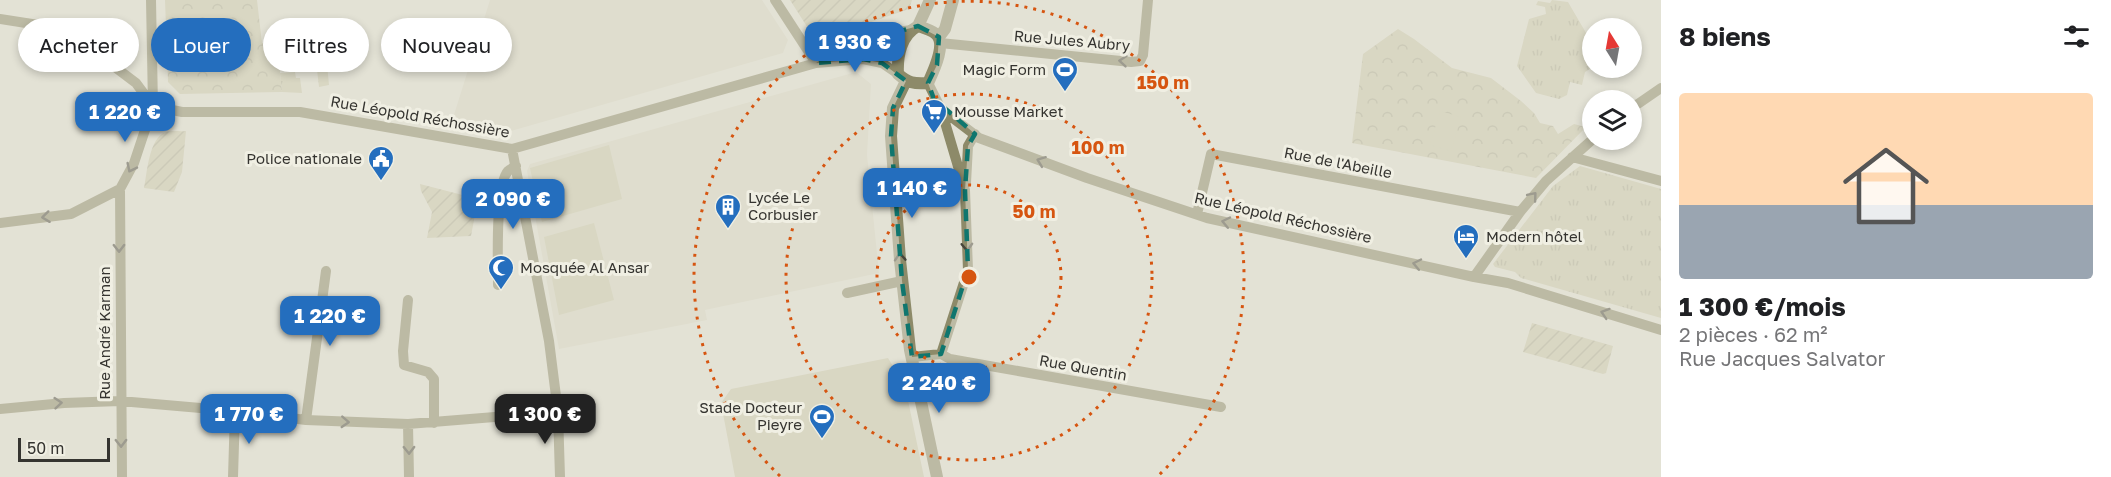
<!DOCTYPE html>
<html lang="fr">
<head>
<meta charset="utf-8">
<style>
  :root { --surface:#fff; --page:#f6f6f6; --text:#202124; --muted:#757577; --accent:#246ebe }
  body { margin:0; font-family:"Golos Text",sans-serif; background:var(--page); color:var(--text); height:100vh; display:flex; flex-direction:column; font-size:22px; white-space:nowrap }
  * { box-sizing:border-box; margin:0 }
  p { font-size:20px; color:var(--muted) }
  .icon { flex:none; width:33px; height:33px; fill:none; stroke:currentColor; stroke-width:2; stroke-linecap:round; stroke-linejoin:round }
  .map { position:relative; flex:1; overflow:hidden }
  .panel { display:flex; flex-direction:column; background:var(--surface); width:450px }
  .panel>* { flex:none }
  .guide { position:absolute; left:18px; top:18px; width:570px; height:54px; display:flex; gap:12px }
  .needle { width:39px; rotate:349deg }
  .buttons { position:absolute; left:1582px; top:18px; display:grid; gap:12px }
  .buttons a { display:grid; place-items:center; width:60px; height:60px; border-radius:50%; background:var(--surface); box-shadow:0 3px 9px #0003; font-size:30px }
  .scale { position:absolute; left:18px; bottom:15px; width:92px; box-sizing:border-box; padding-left:6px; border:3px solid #353430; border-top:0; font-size:16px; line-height:21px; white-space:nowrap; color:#353430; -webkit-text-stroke:4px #f0efe3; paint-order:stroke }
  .price { position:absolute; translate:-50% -51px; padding:0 14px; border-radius:12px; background:var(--accent); color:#fff; font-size:20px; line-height:39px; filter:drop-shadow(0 2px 3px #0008) }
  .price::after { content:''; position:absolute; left:50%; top:36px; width:18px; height:14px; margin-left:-9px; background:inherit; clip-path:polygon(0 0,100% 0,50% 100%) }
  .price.on { background:#222; color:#fff }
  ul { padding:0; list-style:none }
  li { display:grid; align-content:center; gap:12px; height:318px; padding:0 18px }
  li span { display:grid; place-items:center; height:186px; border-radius:6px; color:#555 }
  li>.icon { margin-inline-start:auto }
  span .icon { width:108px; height:108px; fill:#fffc; stroke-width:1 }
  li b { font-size:26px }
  h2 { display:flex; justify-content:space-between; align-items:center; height:72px; padding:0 18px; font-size:26px }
  .pill { padding:0 21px; border-radius:27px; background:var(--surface); box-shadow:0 3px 9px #0003; font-size:21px; line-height:54px }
  .pill.on { background:var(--accent); color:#fff }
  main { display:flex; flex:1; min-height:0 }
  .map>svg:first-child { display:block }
  .built { fill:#d9d8c5 }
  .grass { fill:url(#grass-tufts) }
  .park { fill:url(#park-crowns) }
  .garden { fill:url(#garden-furrows) }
  .pitch { fill:#cccaad }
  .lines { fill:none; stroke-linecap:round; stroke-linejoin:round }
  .minor { stroke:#8d8a69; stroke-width:10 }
  .tertiary { stroke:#8d8a69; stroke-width:12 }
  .oneway { stroke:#47453b }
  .marked { fill:none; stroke:#0f766e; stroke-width:4.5; stroke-dasharray:12 8; stroke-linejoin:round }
  .ring { fill:none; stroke:#d65510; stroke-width:3; stroke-dasharray:3 6 }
  .labels { text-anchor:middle; stroke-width:6; stroke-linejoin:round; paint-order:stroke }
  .street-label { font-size:15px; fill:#353430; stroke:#f0efe3 }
  .poi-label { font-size:15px; fill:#353430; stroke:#f0efe3; text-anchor:start }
  .centre { fill:#d65510; stroke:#f0efe3; stroke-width:3 }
  .ring-label { font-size:18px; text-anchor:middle; font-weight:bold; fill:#d65510; stroke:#f0efe3; stroke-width:6; stroke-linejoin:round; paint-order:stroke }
</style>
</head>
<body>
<main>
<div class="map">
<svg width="1661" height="477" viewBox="0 0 1661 477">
  <defs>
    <pattern id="grass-tufts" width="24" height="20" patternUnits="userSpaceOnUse" patternTransform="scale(1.5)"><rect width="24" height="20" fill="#cccaad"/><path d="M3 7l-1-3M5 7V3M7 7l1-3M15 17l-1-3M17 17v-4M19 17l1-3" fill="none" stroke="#b0ae95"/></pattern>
    <pattern id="park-crowns" width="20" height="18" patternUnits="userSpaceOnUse" patternTransform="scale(1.5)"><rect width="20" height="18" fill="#cccaad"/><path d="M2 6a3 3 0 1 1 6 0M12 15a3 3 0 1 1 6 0" fill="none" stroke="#b0ae95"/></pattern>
    <pattern id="garden-furrows" width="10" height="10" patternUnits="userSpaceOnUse" patternTransform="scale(1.5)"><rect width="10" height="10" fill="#cccaad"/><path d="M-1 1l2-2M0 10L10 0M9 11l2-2" fill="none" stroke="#b0ae95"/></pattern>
  </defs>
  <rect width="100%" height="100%" fill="#e3e2d6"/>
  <!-- built -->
  <path class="built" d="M490 0H762L788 40 783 53 511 131 452 121Z
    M856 72 871 84 867 155 879 273 705 310 707 320 559 349 527 171 530 164Z"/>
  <!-- grass -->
  <path class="grass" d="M1552 0 1568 2 1589 38 1593 40V67L1585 72 1582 85 1570 82 1567 95 1559 99 1536 93 1517 66 1529 19 1546 14 1545 7 1536 5 1538 1 1550 3Z
    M325 42 329 85 319 87 314 44Z
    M295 72 296 78H300L302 93 282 92 280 73Z
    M1580 166 1661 189V318L1521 278 1515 272 1495 267 1493 264 1553 186Z"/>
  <!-- park -->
  <path class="park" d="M165 0H257L262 43 277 42 282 92 180 94 168 82Z
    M1398 29 1414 39 1452 68 1491 78 1521 101 1534 113 1540 123 1553 126 1558 134 1574 124 1586 127 1536 178 1352 143 1363 54Z"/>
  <!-- garden -->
  <path class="garden" d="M790 0H912L909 9 825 38 811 33Z
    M186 131 182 172 174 192 144 188C147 173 149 137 166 132 172 130 180 132 186 131Z
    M420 184 478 199 471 236 427 238 432 212 421 191Z
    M1532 323 1613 346 1606 373 1603 374 1523 352Z"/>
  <!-- pitch -->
  <path class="pitch" d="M1440 111 1461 117 1451 151 1430 145Z
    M609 145 622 199 542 222 530 168Z
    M594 223 614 300 559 315 544 237Z
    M888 358 905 386 924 477H735L721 403 731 389Z"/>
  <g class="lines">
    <!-- minor -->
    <path class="minor" d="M775 0 816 63
      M0 19 45 26 73 40 99 55 136 83 153 106
      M940 43 1131 62 1140 61 1143 55 1148 0
      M818 62C849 43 874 35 911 30
      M928 83 941 109 979 138 1087 178 1207 218 1474 277 1508 283 1661 330
      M153 106 182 112H300L512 149 816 63 863 59 882 63 898 74
      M1632 108 1661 88
      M941 109 965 190 968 270 941 354
      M512 149 549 341 558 412 560 477
      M1572 157 1661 181
      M966 183 968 146 975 134
      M120 189 122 477
      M1197 214 1211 154 1520 212
      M0 223 71 214 120 189 134 163 153 106 151 0
      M1474 277 1520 212 1546 181 1593 139
      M498 285C498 264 495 185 508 171 510 169 513 168 516 166
      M847 293 902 281
      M408 300 403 351 404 365 428 372 434 379V423
      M941 354 950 359 1221 407
      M912 357 941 354
      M0 409 64 403 120 401 235 411 306 420 408 424 558 412
      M306 420 326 271
      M408 424 409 477
      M233 477 235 411"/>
    <!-- tertiary -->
    <path class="tertiary" d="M918 26C924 28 931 30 936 34 947 44 933 72 928 83 914 84 908 83 898 74 897 56 901 35 918 26Z
      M918 26 930 0
      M939 37 945 29 953 0
      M906 81 893 108 891 136 900 260 910 350 937 477"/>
  </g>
  <!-- one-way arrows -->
  <defs><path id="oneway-chevron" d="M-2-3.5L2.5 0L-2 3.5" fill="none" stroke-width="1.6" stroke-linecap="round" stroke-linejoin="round" transform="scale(1.5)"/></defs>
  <g class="oneway">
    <use href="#oneway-chevron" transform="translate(1123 61) rotate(-175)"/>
    <use href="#oneway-chevron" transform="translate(1041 161) rotate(-159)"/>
    <use href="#oneway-chevron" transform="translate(131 168) rotate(116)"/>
    <use href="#oneway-chevron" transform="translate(1533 196) rotate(-50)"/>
    <use href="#oneway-chevron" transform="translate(46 217) rotate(173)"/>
    <use href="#oneway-chevron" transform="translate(1226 222) rotate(-168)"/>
    <use href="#oneway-chevron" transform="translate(967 247) rotate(88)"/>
    <use href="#oneway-chevron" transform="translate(119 248) rotate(89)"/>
    <use href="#oneway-chevron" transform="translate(900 257) rotate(-94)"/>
    <use href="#oneway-chevron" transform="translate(1417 264) rotate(-168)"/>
    <use href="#oneway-chevron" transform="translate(1605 313) rotate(-162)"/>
    <use href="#oneway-chevron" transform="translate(58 403) rotate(-5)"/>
    <use href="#oneway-chevron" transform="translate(345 422) rotate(3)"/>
    <use href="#oneway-chevron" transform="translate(121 443) rotate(89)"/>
    <use href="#oneway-chevron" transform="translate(409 450) rotate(89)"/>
  </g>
  <!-- marked area -->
  <path d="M0 0H1661V477H0ZM918 26 939 37 937 65 928 83 934 99 975 134 968 146 965 190 968 270 941 354 912 357 902 281 891 136 893 108 906 81 882 63 863 59 816 63 843 47Z" fill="#e3e2d6" fill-opacity=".55" fill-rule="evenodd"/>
  <path class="marked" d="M918 26 939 37 937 65 928 83 934 99 975 134 968 146 965 190 968 270 941 354 912 357 902 281 891 136 893 108 906 81 882 63 863 59 816 63 843 47Z"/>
  <!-- distance rings -->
  <g class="ring">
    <circle cx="969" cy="277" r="92"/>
    <circle cx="969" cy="277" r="183"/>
    <path d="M780 476A275 275 0 1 1 1158 476"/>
  </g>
  <!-- icons -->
  <defs>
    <symbol id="stadium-pin" viewBox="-11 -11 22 30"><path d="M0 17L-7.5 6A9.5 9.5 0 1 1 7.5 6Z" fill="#246ebe" stroke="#f0efe3"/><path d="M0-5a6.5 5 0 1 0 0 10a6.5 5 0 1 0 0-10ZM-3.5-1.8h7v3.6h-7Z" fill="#fff"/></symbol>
    <symbol id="supermarket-pin" viewBox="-11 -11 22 30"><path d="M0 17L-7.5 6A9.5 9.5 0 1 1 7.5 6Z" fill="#246ebe" stroke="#f0efe3"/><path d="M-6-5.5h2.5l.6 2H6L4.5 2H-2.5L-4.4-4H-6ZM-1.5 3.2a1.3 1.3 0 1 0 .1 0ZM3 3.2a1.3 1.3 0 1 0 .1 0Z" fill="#fff"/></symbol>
    <symbol id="civic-pin" viewBox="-11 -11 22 30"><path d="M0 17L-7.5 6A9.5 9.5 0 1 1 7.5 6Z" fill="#246ebe" stroke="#f0efe3"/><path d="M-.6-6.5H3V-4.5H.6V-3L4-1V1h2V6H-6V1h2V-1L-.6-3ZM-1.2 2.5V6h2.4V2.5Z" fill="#fff"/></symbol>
    <symbol id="building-pin" viewBox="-11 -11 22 30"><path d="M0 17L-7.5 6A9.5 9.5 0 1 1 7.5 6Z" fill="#246ebe" stroke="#f0efe3"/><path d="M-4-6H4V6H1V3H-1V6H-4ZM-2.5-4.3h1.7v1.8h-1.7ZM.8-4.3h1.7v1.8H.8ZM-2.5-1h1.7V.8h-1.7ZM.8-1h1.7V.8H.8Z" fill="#fff"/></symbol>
    <symbol id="hotel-pin" viewBox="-11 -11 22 30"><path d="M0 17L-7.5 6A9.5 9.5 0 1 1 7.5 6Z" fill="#246ebe" stroke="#f0efe3"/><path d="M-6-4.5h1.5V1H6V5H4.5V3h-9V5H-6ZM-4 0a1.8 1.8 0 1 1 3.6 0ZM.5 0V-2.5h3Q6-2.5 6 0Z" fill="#fff"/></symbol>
    <symbol id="mosque-pin" viewBox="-11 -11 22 30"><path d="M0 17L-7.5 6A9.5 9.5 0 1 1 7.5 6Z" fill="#246ebe" stroke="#f0efe3"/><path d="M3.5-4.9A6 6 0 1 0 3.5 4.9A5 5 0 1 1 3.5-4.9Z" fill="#fff"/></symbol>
  </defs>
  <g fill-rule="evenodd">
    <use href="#stadium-pin" x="1050" y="55" width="30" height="40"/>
    <use href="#supermarket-pin" x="919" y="97" width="30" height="40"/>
    <use href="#civic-pin" x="366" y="144" width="30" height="40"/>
    <use href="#building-pin" x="713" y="192" width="30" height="40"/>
    <use href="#hotel-pin" x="1451" y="222" width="30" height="40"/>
    <use href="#mosque-pin" x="486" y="253" width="30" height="40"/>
    <use href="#stadium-pin" x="807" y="402" width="30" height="40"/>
  </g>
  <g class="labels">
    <!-- street labels -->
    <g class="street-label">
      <text transform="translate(1072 41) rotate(5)" y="5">Rue Jules Aubry</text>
      <text transform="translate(420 117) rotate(10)" y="5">Rue Léopold Réchossière</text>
      <text transform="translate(1338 163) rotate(11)" y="5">Rue de l'Abeille</text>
      <text transform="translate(1283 218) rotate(13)" y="5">Rue Léopold Réchossière</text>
      <text transform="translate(105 333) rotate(-90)" y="5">Rue André Karman</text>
      <text transform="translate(1083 368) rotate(10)" y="5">Rue Quentin</text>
    </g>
    <!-- poi labels -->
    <g class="poi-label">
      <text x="1046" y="75" text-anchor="end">Magic Form</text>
      <text x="954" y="117">Mousse Market</text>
      <text x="362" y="164" text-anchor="end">Police nationale</text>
      <text x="748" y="203">Lycée Le<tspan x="748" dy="17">Corbusier</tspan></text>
      <text x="1486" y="242">Modern hôtel</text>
      <text x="520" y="273">Mosquée Al Ansar</text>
      <text x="802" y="413" text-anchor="end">Stade Docteur<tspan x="802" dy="17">Pieyre</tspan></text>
    </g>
  </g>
  <circle cx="969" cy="277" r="9" class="centre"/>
  <g class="ring-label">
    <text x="1163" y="89">150 m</text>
    <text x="1098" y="154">100 m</text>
    <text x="1034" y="218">50 m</text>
  </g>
</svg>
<div class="buttons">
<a><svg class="needle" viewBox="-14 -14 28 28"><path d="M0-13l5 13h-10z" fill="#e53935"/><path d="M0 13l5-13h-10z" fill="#757577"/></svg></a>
<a><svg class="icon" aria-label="layers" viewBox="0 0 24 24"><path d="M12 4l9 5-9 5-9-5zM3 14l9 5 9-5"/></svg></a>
</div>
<div class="scale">50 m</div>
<b class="price" style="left:855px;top:73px">1 930 €</b>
<b class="price" style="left:125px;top:143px">1 220 €</b>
<b class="price" style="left:912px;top:219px">1 140 €</b>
<b class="price" style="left:513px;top:230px">2 090 €</b>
<b class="price" style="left:330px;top:347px">1 220 €</b>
<b class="price" style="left:939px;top:414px">2 240 €</b>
<b class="price" style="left:249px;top:445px">1 770 €</b>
<b class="price on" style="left:545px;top:445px">1 300 €</b>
<div class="guide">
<a class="pill">Acheter</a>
<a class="pill on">Louer</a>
<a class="pill">Filtres</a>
<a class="pill">Nouveau</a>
</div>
</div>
<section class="panel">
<h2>8 biens<svg class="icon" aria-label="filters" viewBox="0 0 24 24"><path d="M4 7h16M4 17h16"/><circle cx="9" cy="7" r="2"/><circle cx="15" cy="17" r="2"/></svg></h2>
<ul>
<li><span style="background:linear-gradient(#ffd9b3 60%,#9aa5b1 0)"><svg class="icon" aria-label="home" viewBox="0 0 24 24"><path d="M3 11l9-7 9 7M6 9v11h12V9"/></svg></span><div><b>1 300 €/mois</b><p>2 pièces · 62 m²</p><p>Rue Jacques Salvator</p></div></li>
</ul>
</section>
</main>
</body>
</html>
